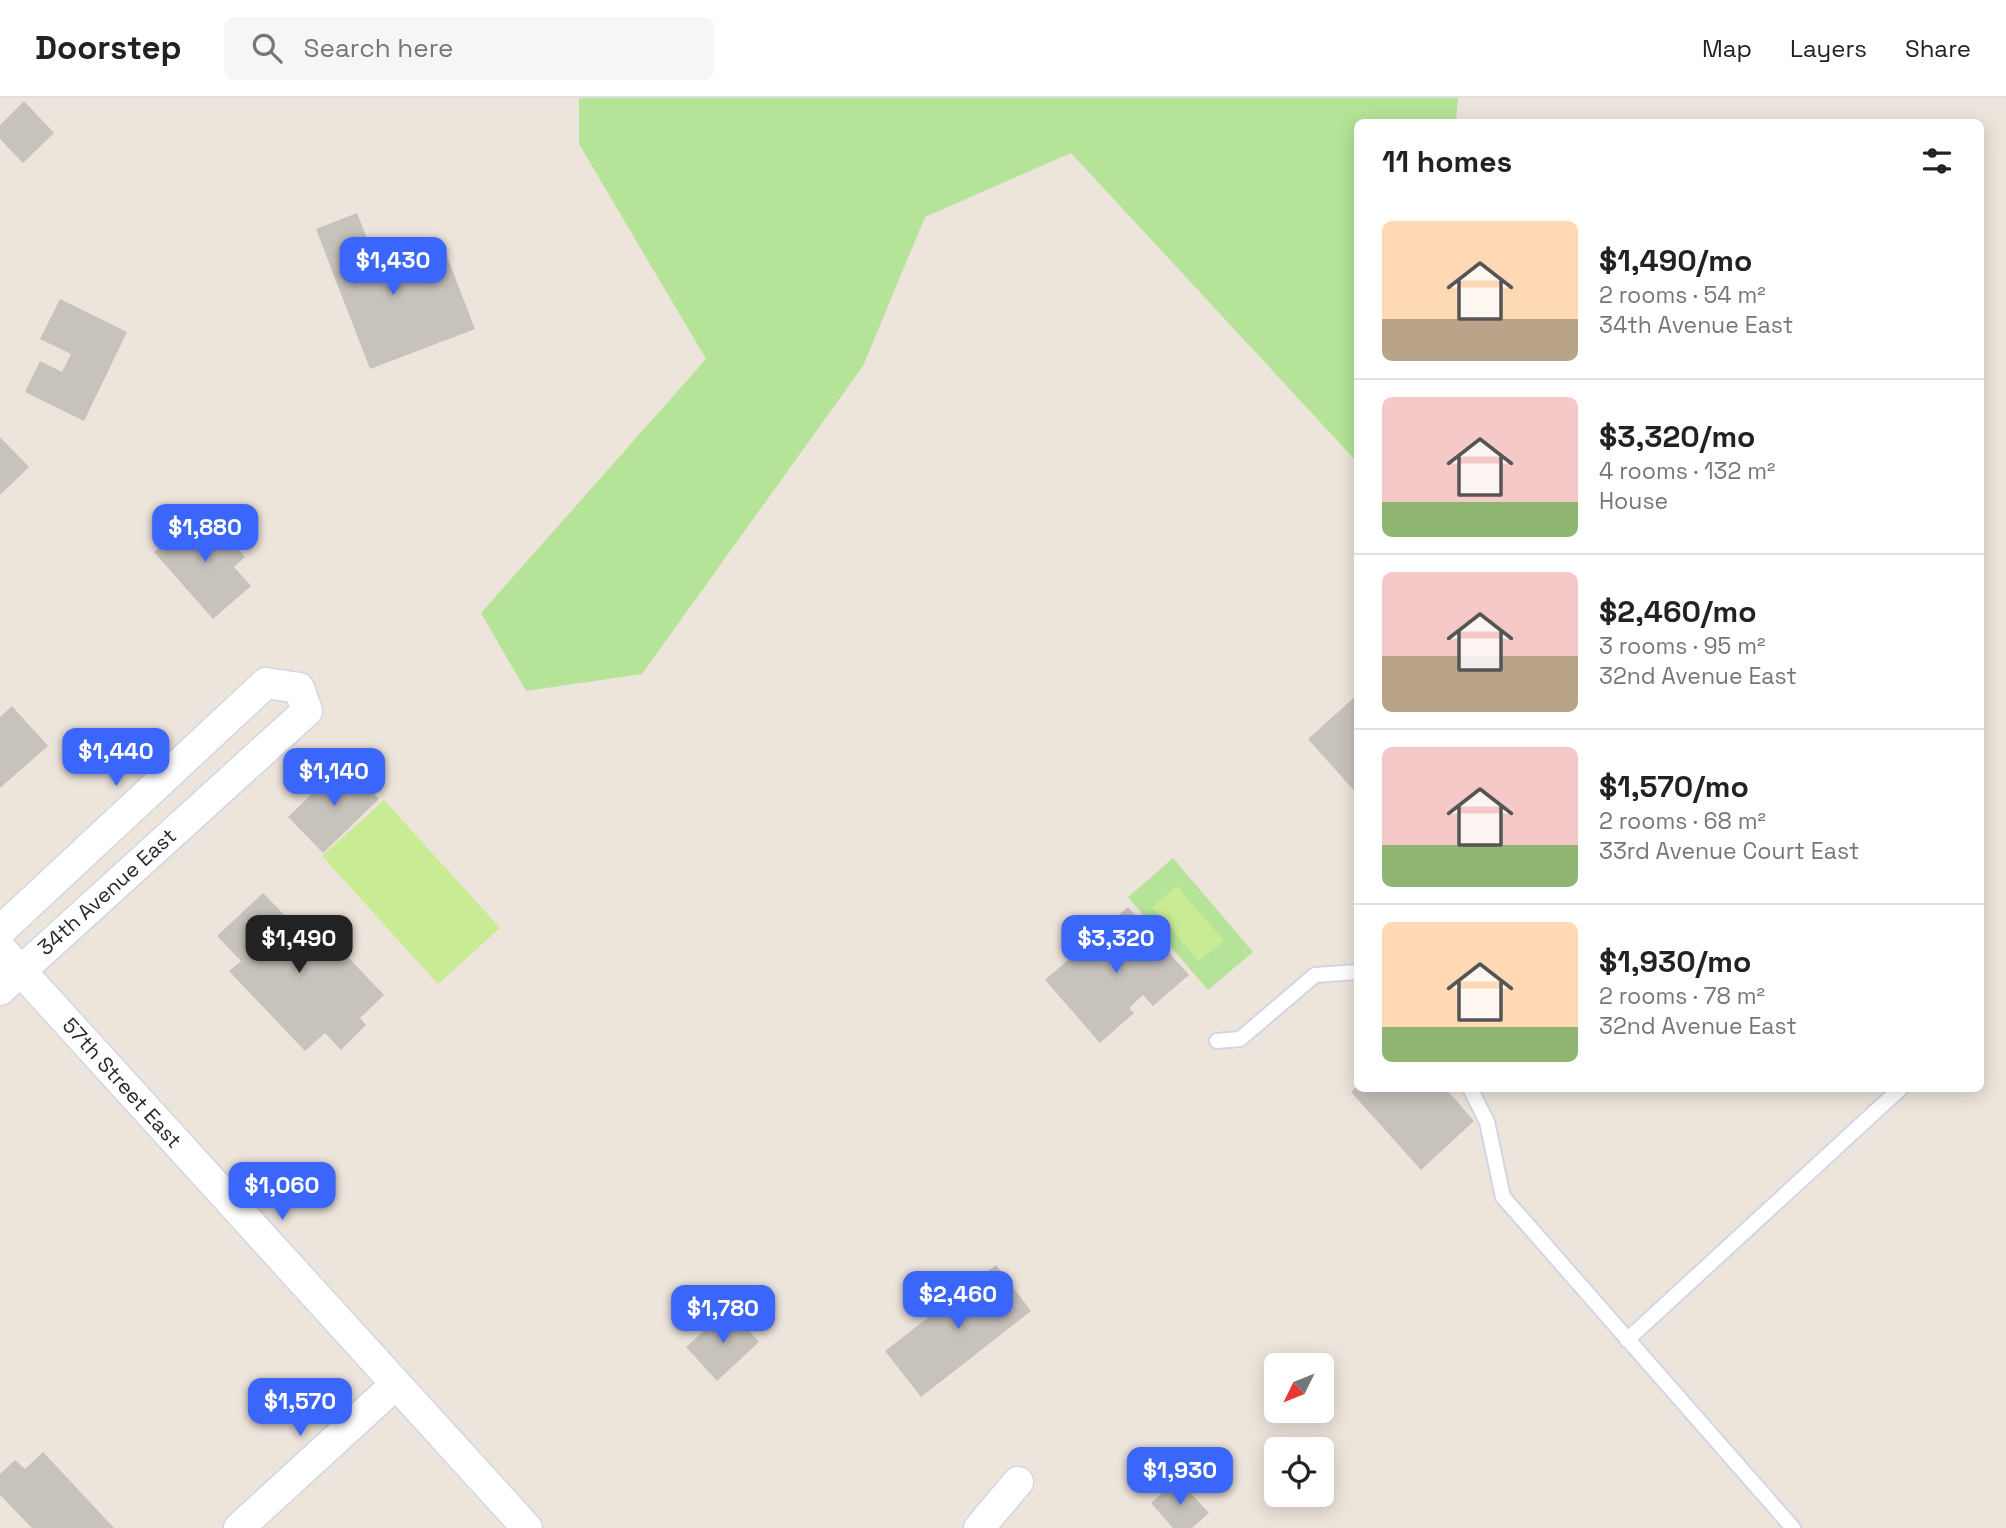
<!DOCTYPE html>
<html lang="en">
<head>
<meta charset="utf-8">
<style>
  :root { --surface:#fff; --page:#f6f6f6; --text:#222; --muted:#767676; --line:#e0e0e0; --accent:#3b66fb }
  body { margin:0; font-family:"Space Grotesk",sans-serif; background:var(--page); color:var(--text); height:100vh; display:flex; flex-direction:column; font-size:26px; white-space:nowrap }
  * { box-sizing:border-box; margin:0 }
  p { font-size:23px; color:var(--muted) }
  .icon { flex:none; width:38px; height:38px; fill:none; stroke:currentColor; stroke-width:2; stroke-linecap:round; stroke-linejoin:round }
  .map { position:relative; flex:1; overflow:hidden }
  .side { position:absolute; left:1354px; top:21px; width:630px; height:973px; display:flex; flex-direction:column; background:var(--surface); border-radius:10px; box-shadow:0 4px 18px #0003 }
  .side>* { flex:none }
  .needle { width:46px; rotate:227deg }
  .buttons { position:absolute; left:1264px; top:1255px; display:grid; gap:14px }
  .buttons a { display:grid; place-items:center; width:70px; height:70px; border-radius:10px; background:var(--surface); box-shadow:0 4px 18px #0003; font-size:35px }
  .price { position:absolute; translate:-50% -60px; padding:0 16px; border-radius:14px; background:var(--accent); color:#fff; font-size:23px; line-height:46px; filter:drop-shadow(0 2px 4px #0008) }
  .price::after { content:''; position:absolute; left:50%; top:42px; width:21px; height:16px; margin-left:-10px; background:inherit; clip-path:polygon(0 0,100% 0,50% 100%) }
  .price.on { background:#222; color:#fff }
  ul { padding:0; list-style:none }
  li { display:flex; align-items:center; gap:21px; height:175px; padding:0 28px }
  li+li { border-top:2px solid var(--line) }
  li span { display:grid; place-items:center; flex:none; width:196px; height:140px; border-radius:10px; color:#555 }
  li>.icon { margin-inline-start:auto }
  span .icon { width:84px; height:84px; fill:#fffc; stroke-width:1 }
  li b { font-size:30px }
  h2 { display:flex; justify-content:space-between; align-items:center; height:84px; padding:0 28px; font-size:30px }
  header { display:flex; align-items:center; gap:42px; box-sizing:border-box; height:98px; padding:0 35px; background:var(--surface); border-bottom:2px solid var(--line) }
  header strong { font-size:33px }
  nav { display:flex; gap:38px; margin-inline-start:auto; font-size:24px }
  .search { width:490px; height:63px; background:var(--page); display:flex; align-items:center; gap:18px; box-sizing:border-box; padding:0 24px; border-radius:10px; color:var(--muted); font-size:26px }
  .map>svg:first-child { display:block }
  .green { fill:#b5e498 }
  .pitch { fill:#c9eb94 }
  .building { fill:#c8c2bc }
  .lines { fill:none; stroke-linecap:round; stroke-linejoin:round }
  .lane-casing { stroke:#d2d6e3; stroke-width:18 }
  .street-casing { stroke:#d2d6e3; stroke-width:33 }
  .lane { stroke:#fff; stroke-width:14 }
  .street { stroke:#fff; stroke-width:30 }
  .labels { text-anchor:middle; stroke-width:5; stroke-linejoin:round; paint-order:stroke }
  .street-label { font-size:21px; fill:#2a2a2a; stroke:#fff }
</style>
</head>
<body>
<header>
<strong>Doorstep</strong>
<div class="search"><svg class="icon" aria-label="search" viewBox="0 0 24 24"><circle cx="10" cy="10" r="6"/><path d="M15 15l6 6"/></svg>Search here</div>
<nav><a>Map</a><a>Layers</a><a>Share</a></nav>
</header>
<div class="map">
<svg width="2006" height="1430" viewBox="0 0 2006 1430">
  <rect width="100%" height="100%" fill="#ede5dc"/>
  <!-- green -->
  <path class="green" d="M579 0H1458L1456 24H1358V365L1071 55 925 119 863 268 642 576 526 593 481 515 706 261 579 46Z
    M1173 760 1253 854 1208 892 1128 799Z"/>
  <!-- pitch -->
  <path class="pitch" d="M384 702 500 830 438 886 322 758Z
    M1177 788 1224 843 1199 863 1152 809Z"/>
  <!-- building -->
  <path class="building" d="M24 3 54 35 23 65 0 41V27Z
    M357 115 386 188 390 186 388 179 446 156 475 231 370 271 316 131Z
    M60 201 127 234 84 323 25 294 40 263 62 274 71 256 40 241Z
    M0 339 29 369 0 397Z
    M203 411 245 459 234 469 251 488 213 521 154 454Z
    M1358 596V697L1308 641Z
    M12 608 48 648 0 690V619Z
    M344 665 379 701 323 755 288 719Z
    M263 795 295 828 307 816 384 897 360 920 366 927 341 952 325 935 305 953 229 873 241 863 217 838Z
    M1128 809 1189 877 1153 908 1143 897 1129 910 1134 915 1100 945 1045 882Z
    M1358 987V990H1445L1474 1023 1421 1072 1351 994Z
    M996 1167 1031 1213 921 1299 885 1253Z
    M729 1210 759 1244 717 1283 686 1249Z
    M43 1354 114 1430H32L0 1397V1376L15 1362 25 1371Z
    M1178 1381 1209 1415 1192 1430H1173L1151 1405Z"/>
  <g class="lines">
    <defs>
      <path id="lane" d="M1217 943 1240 941 1315 877 1358 874
        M1470 990 1487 1024 1503 1099 1793 1430
        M1627 1242 1901 990"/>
      <path id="street" d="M0 833 266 585 299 590 307 613 0 892
        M0 850 527 1430
        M239 1430 395 1287
        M979 1430 1018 1384"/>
    </defs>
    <!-- lane casing -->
    <use href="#lane" class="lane-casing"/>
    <!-- street casing -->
    <use href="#street" class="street-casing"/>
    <!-- lane -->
    <use href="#lane" class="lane"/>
    <!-- street -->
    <use href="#street" class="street"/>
  </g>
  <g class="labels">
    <!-- street labels -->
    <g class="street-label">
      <text transform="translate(107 794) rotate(-42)" y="7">34th Avenue East</text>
      <text transform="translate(122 985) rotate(48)" y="7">57th Street East</text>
    </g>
  </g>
</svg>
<div class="buttons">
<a><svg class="needle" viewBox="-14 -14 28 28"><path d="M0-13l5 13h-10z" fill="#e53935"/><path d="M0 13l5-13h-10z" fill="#767676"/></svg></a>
<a><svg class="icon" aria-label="locate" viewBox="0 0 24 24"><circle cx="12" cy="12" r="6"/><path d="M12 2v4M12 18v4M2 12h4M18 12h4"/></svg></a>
</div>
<b class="price" style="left:393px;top:199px">$1,430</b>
<b class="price" style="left:205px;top:466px">$1,880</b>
<b class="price" style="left:116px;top:690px">$1,440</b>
<b class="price" style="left:334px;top:710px">$1,140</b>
<b class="price on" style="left:299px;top:877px">$1,490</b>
<b class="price" style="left:1116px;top:877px">$3,320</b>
<b class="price" style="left:282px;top:1124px">$1,060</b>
<b class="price" style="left:958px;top:1233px">$2,460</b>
<b class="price" style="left:723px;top:1247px">$1,780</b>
<b class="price" style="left:300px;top:1340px">$1,570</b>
<b class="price" style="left:1180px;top:1409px">$1,930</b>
<section class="side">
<h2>11 homes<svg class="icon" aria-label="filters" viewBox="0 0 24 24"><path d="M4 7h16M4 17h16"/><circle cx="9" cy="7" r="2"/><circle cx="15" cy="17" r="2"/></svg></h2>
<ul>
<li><span style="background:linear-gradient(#ffd9b3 70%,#b9a48a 0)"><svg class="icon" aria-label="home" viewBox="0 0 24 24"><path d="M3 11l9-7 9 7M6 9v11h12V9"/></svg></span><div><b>$1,490/mo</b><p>2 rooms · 54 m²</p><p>34th Avenue East</p></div></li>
<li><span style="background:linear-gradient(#f6c9c9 75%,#8fb573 0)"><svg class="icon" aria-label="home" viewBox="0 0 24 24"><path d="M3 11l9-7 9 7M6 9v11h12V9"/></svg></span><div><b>$3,320/mo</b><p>4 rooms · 132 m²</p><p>House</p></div></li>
<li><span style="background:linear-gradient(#f6c9c9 60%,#b9a48a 0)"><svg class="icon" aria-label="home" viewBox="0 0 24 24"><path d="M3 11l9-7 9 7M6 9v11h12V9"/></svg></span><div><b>$2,460/mo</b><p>3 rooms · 95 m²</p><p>32nd Avenue East</p></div></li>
<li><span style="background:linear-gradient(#f6c9c9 70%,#8fb573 0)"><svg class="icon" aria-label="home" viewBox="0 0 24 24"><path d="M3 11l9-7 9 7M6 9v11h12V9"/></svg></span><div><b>$1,570/mo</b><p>2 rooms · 68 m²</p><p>33rd Avenue Court East</p></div></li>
<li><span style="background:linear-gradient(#ffd9b3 75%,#8fb573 0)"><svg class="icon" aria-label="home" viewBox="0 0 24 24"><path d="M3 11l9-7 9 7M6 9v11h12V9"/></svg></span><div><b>$1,930/mo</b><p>2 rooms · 78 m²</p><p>32nd Avenue East</p></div></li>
</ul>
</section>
</div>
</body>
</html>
